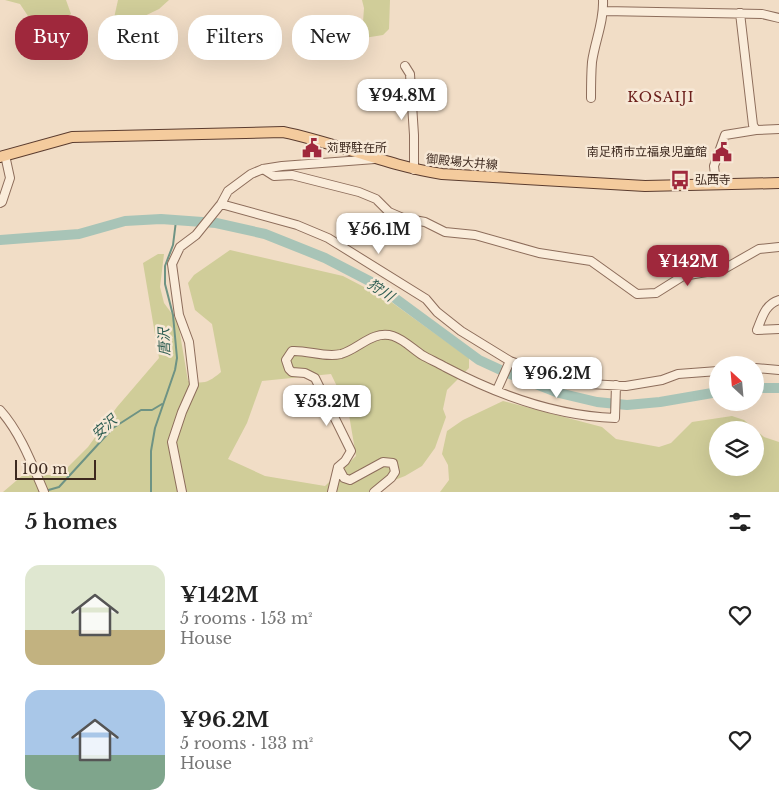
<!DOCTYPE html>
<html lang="en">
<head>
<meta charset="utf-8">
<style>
  :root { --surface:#fff; --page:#f6f6f6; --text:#222; --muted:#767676; --accent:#9f283c }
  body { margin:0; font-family:"Libre Baskerville","Noto Sans JP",serif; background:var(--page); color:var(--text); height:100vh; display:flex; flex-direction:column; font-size:19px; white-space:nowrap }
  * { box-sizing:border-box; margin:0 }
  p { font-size:16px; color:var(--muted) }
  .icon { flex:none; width:28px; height:28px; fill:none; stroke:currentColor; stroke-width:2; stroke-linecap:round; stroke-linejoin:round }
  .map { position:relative; height:492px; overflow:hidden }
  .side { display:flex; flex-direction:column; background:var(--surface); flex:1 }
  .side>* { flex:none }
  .guide { position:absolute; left:15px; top:15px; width:500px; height:45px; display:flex; gap:10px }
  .needle { width:32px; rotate:334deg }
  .tools { position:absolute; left:709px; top:356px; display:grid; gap:10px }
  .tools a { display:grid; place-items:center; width:55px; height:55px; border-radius:50%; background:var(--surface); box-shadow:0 5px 20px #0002; font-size:25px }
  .scale { position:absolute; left:15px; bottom:12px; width:81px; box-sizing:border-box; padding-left:5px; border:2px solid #3d291f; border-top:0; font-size:14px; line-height:18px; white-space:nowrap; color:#3d291f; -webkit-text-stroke:4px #f7e8d6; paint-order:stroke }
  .price { position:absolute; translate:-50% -42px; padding:0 11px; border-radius:10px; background:#fff; color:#222; font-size:16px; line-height:32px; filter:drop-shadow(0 1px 2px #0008) }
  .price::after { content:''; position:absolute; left:50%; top:30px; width:15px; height:11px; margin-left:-8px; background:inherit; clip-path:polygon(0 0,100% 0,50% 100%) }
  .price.on { background:var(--accent); color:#fff }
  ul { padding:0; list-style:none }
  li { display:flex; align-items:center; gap:15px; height:125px; padding:0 25px }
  li span { display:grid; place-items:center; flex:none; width:140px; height:100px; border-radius:15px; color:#555 }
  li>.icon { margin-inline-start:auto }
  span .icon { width:60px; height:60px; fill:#fffc; stroke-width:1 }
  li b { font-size:21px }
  h2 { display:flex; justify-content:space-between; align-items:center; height:60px; padding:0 25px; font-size:21px }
  .chip { padding:0 18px; border-radius:20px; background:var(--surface); box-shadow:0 5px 20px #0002; font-size:18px; line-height:45px }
  .chip.on { background:var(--accent); color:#fff }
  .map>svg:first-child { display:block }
  .green { fill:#d0cd99; fill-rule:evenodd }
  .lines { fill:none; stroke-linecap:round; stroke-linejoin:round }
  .stream { stroke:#6e9384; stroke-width:2 }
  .river { stroke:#a8c4b7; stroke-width:10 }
  .minor-casing { stroke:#8d6d5b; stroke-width:10 }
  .major-casing { stroke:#5b3c2f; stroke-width:12 }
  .minor { stroke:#faecda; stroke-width:8 }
  .major { stroke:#f4cb9d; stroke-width:10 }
  .labels { text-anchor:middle; stroke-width:5; stroke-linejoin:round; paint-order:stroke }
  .poi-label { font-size:12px; fill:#3d291f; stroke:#f7e8d6; text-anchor:start }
  .street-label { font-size:12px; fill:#3d291f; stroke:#f7e8d6 }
  .neighbourhood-label { font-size:14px; letter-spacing:1px; fill:#6c201c; stroke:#f7e8d6 }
  .water-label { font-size:14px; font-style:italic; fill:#2e5d52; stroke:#f7e8d6 }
</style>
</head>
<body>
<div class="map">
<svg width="779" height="492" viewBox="0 0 779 492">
  <rect width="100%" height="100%" fill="#f1ddc6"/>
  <!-- green -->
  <path class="green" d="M5 0H66L71 14C61 23 48 25 34 25L20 4Z
    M118 0H169L159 9 128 24 114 18Z
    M362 0H390L389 29 383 35 339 42 332 35 363 22 364 8Z
    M230 250 343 276 387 299 469 358V368L447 390 443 409 446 417 435 448 422 466 405 476 369 490 371 492H3L23 475H59L63 472 88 447 117 407 159 358 143 263 158 254H164L160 287 164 303 178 322 188 381C204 384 208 383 221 372L212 324 195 310 188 283 194 275ZM331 374 348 409 356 456 325 486 265 476 228 459 247 423 262 381Z
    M503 401 602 427 616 439 659 447 671 443 692 422 732 416 744 420 764 437 779 442V492H440L449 480 448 465 442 454 447 431 463 420ZM718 430H755V468H718Z"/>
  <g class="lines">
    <!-- stream -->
    <path class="stream" d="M45 491 59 487 113 428 141 410H152L162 404
      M151 492V451L155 428 175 370 177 358 173 315 165 284V266L173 245 176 221"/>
    <!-- river -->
    <path class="river" d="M0 240 79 234 125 221 161 219 216 223 265 234 325 258 377 285 479 360 505 372 559 393 597 402 627 405 660 402 718 392
      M755 388H779"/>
    <defs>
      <path id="minor" d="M604 11 762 14 779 18
        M740 13 753 125 756 130 779 129
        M405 66 410 74 414 135V170
        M591 98C591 86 591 74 592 62 595 41 604 22 603 0
        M263 169 274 176 292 175 359 192 376 199 389 212 403 218 425 222 445 232 475 235 539 253 591 261 637 294 656 293 683 276 724 269 759 249 779 247
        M716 184 714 166 725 135 756 130
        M0 203 2 202 10 178 5 155
        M221 204 297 225 328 238 426 299 437 312 461 331 510 361 553 377 589 384 626 386 662 380 678 374 718 371
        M779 300C765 304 762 318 757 330L779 329
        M755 368 779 370
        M497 390 510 361
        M0 410C20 432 32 464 44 492
        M338 467 344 478 350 480 383 462 393 463 395 472 391 478 374 492
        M182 492 172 442 182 412 194 385 189 342 179 315 172 264 180 247 196 235 221 204 228 191 251 174 263 169 282 166 375 159
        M332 492 338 467 345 461 351 451 315 378 305 373 292 372 289 369 286 360 292 351C308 350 325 358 341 354 359 349 372 330 393 336 403 339 413 349 422 355 429 359 438 363 445 367 498 395 555 416 615 418L616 385"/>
      <path id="major" d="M0 157 72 137 283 132C337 143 388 166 442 174L645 186 779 183"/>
    </defs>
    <!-- minor casing -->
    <use href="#minor" class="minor-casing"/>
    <!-- major casing -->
    <use href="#major" class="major-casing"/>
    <!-- minor -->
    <use href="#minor" class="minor"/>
    <!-- major -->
    <use href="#major" class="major"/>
  </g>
  <!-- icons -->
  <defs>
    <symbol id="civic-bare" viewBox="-9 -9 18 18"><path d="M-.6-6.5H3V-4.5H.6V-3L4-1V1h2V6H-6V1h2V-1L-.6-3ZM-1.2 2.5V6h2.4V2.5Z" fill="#9f283c" stroke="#f7e8d6" stroke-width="2.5" paint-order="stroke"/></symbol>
    <symbol id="bus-bare" viewBox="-9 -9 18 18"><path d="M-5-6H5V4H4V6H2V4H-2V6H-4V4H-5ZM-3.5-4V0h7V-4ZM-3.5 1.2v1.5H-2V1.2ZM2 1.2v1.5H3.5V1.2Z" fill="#9f283c" stroke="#f7e8d6" stroke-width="2.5" paint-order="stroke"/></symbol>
  </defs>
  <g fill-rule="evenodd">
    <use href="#civic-bare" x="298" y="134" width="28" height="28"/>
    <use href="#civic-bare" x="708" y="138" width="28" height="28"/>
    <use href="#bus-bare" x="666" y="166" width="28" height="28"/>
  </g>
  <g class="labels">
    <!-- poi labels -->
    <g class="poi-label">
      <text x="327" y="152">苅野駐在所</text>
      <text x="707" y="156" text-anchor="end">南足柄市立福泉児童館</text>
      <text x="695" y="184">弘西寺</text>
    </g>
    <!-- street labels -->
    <g class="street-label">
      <text transform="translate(462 162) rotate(5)" y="4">御殿場大井線</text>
    </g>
    <!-- neighbourhood labels -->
    <g class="neighbourhood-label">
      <text x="661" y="102">KOSAIJI</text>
    </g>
    <!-- water labels -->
    <g class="water-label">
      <text transform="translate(381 290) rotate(33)" y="5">狩川</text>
      <text transform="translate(164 342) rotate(-92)" y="5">唐沢</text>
      <text transform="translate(104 427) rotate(-42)" y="5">安沢</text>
    </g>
  </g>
</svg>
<div class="tools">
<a><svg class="needle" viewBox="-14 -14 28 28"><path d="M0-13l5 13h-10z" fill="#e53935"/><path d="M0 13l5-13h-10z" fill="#767676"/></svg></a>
<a><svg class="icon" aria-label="layers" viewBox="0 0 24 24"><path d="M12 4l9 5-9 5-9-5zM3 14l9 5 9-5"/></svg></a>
</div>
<div class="scale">100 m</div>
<b class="price" style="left:402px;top:121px">¥94.8M</b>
<b class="price" style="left:379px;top:255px">¥56.1M</b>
<b class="price on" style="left:688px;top:287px">¥142M</b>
<b class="price" style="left:557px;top:399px">¥96.2M</b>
<b class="price" style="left:327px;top:427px">¥53.2M</b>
<div class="guide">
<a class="chip on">Buy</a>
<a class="chip">Rent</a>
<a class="chip">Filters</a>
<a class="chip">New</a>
</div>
</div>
<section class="side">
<h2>5 homes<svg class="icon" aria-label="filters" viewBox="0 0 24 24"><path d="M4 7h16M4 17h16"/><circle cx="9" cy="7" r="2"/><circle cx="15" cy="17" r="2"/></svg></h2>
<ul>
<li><span style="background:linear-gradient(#dfe7d0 65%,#c2b280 0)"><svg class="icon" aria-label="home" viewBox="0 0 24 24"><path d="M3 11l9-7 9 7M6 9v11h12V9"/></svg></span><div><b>¥142M</b><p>5 rooms · 153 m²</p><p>House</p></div><svg class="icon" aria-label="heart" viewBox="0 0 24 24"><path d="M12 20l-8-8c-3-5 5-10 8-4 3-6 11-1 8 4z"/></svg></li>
<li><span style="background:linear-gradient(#a9c7e8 65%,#7fa58c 0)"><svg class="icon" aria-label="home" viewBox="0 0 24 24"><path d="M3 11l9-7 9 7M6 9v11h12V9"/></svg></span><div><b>¥96.2M</b><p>5 rooms · 133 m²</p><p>House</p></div><svg class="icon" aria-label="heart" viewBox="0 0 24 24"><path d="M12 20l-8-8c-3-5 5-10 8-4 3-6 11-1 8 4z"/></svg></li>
</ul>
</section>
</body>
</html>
